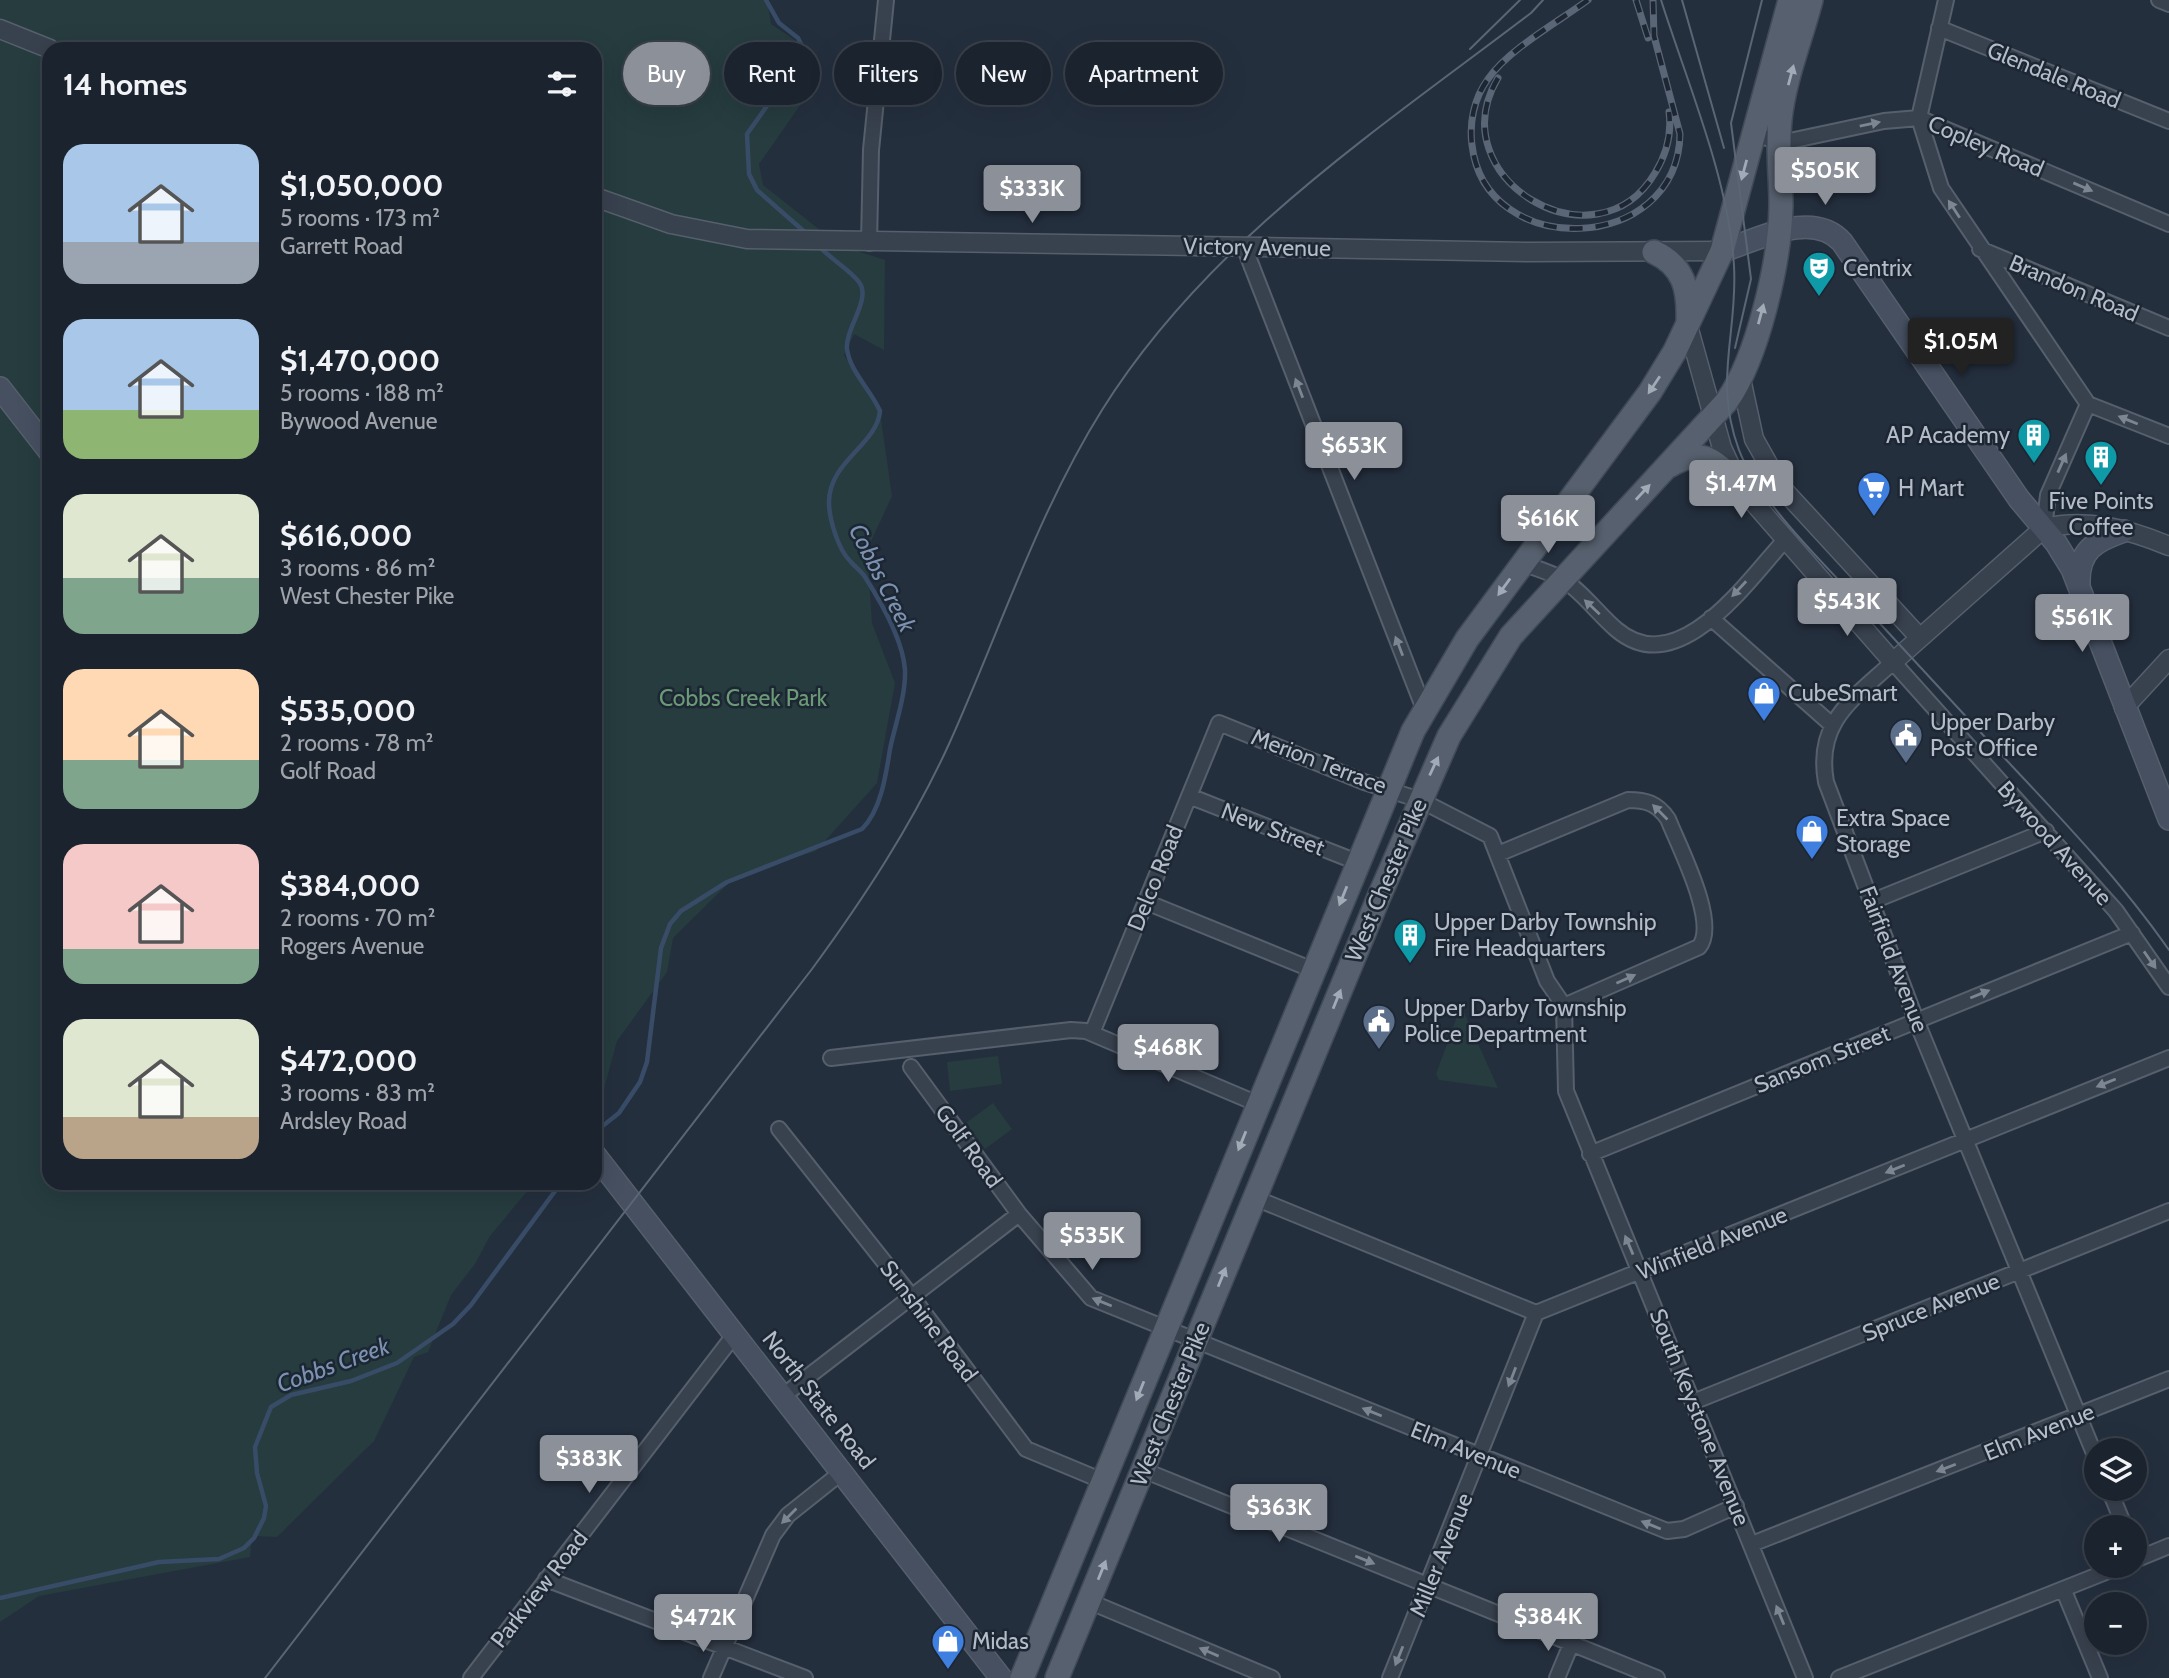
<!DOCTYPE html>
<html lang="en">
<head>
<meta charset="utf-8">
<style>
  :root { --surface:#1b232e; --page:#282f3a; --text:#f1f3f6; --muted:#a0a4aa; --line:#39404a; --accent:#8c9099 }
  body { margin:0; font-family:Cabin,sans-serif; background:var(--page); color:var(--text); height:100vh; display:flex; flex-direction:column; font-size:26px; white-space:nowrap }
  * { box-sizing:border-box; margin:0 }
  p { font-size:23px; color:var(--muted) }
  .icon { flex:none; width:38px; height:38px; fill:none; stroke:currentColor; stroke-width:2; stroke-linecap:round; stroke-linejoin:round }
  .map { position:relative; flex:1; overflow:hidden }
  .side { position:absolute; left:42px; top:42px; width:560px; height:1148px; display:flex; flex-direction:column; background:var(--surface); border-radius:21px; box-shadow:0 7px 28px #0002,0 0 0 2px var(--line) }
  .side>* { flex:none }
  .hud { position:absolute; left:623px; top:42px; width:665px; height:63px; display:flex; gap:14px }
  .controls { position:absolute; left:2084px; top:1438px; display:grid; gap:14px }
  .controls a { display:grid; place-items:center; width:63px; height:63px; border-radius:50%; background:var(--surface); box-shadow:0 7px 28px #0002,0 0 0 2px var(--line); font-size:35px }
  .price { position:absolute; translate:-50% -60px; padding:0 16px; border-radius:7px; background:var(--accent); color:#fff; font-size:23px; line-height:46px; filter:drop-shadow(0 2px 4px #0008) }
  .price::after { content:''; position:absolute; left:50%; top:42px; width:21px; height:16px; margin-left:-10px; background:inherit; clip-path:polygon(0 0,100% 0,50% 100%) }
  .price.active { background:#222; color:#fff }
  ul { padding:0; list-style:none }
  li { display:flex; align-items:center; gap:21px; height:175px; padding:0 21px }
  li span { display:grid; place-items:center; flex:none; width:196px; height:140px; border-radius:21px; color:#555 }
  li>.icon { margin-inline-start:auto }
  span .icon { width:84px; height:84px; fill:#fffc; stroke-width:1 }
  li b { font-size:30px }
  h2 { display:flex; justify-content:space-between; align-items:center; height:84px; padding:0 21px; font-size:30px }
  .pill { padding:0 24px; border-radius:32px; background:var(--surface); box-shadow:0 7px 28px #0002,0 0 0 2px var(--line); font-size:24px; line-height:63px }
  .pill.active { background:var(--accent); color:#fff }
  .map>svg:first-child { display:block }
  .green { fill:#263c3f }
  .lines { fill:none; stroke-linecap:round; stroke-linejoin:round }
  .stream { stroke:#394c67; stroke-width:4.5 }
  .minor-casing { stroke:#565f6c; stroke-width:18 }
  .tertiary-casing { stroke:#565f6c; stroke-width:21 }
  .secondary-casing { stroke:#565f6c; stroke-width:24 }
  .primary-casing { stroke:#414a57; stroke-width:26 }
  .minor { stroke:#38414e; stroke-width:14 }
  .tertiary { stroke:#38414e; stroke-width:18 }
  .secondary { stroke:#465061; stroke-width:21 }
  .primary { stroke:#56606e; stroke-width:23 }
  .tram { stroke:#5a6575; stroke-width:2 }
  .rail-casing { stroke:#5a6575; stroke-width:7 }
  .rail { stroke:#1d2633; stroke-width:4.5; stroke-dasharray:13; stroke-linecap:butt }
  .minor-bridge-casing { stroke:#565f6c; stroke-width:18; stroke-linecap:butt }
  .tertiary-bridge-casing { stroke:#565f6c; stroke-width:21; stroke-linecap:butt }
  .minor-bridge { stroke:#38414e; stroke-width:14 }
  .tertiary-bridge { stroke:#38414e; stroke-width:18 }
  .oneway { fill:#a1aab7 }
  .oneway2 { fill:#7c8592 }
  .labels { text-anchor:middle; stroke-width:5; stroke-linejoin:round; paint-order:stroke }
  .street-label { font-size:23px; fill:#b4bcc9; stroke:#1d2633 }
  .poi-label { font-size:23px; fill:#b4bcc9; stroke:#1d2633; text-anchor:start }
  .park-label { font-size:23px; fill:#6b9a76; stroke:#1d2633 }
  .water-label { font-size:24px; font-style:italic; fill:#7c92b1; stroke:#1d2633 }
</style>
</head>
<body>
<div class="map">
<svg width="2169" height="1678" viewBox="0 0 2169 1678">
  <rect width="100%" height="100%" fill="#242f3e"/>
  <!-- green -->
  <path class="green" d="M0 0H767L771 24 808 49 815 84 759 164 763 185 839 245 885 260 884 350 854 334 844 355 880 412 892 496 867 550 872 623 895 683 877 783 816 851 735 877 673 938 667 972 617 1041 597 1115 595 49H49V1183H534L490 1236 475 1264 451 1295 428 1352 414 1357 374 1441 277 1537 252 1536 250 1557 39 1596 0 1622Z
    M1461 1006 1498 1088 1439 1080 1436 1074Z
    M998 1056 1002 1084 950 1091 947 1062Z
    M993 1103 1012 1129 985 1149 966 1123Z"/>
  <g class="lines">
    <!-- stream -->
    <path class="stream" d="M766 0 779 23 798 38 805 52 804 66 798 80 769 103 747 134 749 174 757 190 807 234
      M595 1132 619 1113 640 1082 647 1062 661 948 670 924 681 911 727 882 862 829C881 810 886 775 890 749 895 725 906 695 905 670 903 640 881 602 865 577 861 571 855 567 850 561 838 549 829 519 829 502 829 461 877 445 880 411 871 390 850 372 847 349 845 328 872 299 859 282 849 269 829 258 818 245
      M0 1598 159 1562 219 1559 244 1548 254 1538 264 1518 266 1506 257 1473 255 1447 271 1407 291 1395 351 1381 397 1363 453 1324 471 1305 561 1183"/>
    <defs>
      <path id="minor" d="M1946 0 1919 118 1941 188 2088 404 2048 495 2044 528
        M2159 0 2169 4
        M1939 28 2169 121
        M1753 135 1785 142 1884 121 1919 118 2169 224
        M869 243 871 150 886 0
        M1980 249 2169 328
        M1252 267 1424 709
        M2088 404 2169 436
        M1522 563C1535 568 1550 572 1562 579 1582 591 1598 614 1617 630 1679 682 1748 580 1785 540
        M1711 618 1832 725
        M1189 796 1357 862
        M1498 854 1628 800C1646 800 1657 803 1668 819 1679 847 1719 923 1699 947L1564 1006
        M1873 901 2046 831
        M1146 902 1313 970
        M1092 1033 1219 723 1364 782 1420 800 1490 836 1547 981 1564 1006 1566 1091 1805 1678
        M831 1058 1071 1030 1086 1031 1258 1104
        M911 1067 1019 1214 1091 1298 1667 1531 1684 1529 1736 1506
        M779 1129 912 1297 1026 1449 1103 1481
        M1590 1154 2132 933
        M1255 1198 1536 1313 2169 1058
        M783 1396 1019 1214
        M1693 1402 2169 1211
        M2096 1458 1916 1020 1826 782C1815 722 1853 699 1893 662L2116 911 2169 987
        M1143 1470 1657 1678
        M2109 1489 2125 1528
        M1752 1544 2169 1379
        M2135 1560 2169 1546
        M546 1579 805 1678
        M2064 1591 2100 1678
        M1088 1601 1272 1678
        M471 1678 735 1334
        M711 1678 773 1535 788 1515 842 1472
        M1390 1678 1536 1313
        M1557 1678 1572 1642
        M1839 1678 2121 1566"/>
      <path id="tertiary" d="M0 29 50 49
        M595 197 671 224 747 239 1196 246
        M1260 247 1530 252 1722 251
        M1688 326 1722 448 1740 487 1893 662 2044 528C2087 518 2128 529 2169 546
        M1741 379 1754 439 1781 487 1920 638
        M2124 708 2169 659"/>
      <path id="secondary" d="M1722 251C1758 240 1812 209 1842 242L2019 499 2056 543 2072 569 2169 819
        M0 388 49 451
        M2079 584C2078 550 2095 541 2124 531
        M595 1155 1001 1678"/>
      <path id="primary" d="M1654 252C1684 266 1689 289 1688 321
        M1669 466C1703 445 1716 462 1740 487
        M1022 1678 1413 731 1467 639 1650 392 1675 351 1722 251 1790 0
        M1057 1678 1378 899 1449 736 1511 636 1727 401C1758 357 1780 260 1781 206 1781 177 1777 148 1780 120 1784 80 1801 39 1811 0"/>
    </defs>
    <!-- minor casing -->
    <use href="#minor" class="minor-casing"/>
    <!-- tertiary casing -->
    <use href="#tertiary" class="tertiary-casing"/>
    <!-- secondary casing -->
    <use href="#secondary" class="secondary-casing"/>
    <!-- primary casing -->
    <use href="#primary" class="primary-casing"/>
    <!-- minor -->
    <use href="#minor" class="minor"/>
    <!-- tertiary -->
    <use href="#tertiary" class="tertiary"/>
    <!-- secondary -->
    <use href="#secondary" class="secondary"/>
    <!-- primary -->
    <use href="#primary" class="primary"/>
    <!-- tram -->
    <path class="tram" d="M1661 0C1687 82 1729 180 1734 266 1738 333 1713 380 1739 450 1759 503 1834 574 1873 616 1914 660 1955 705 1996 749 2057 814 2118 877 2169 950
      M1682 0 1724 148
      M1470 49 1520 0
      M1735 348 1751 279 1731 123 1762 0
      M265 1678 812 969C864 898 912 825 949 744 999 633 1037 514 1102 410 1207 242 1376 131 1531 13L1543 0"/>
    <defs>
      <path id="rail" d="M1588 0C1558 22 1509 49 1488 79 1474 98 1469 123 1472 145 1485 261 1678 255 1680 134L1654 36 1653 0
        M1636 0 1648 38
        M1498 78C1438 178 1596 272 1655 173 1666 155 1672 134 1669 112"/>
    </defs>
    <!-- rail casing -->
    <use href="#rail" class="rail-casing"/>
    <!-- rail -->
    <use href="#rail" class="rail"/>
    <defs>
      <path id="minor-bridge" d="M1244 246 1252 267"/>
      <path id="tertiary-bridge" d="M1196 246 1260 247"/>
    </defs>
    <!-- minor-bridge casing -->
    <use href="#minor-bridge" class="minor-bridge-casing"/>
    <!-- tertiary-bridge casing -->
    <use href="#tertiary-bridge" class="tertiary-bridge-casing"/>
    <!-- minor-bridge -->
    <use href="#minor-bridge" class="minor-bridge"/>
    <!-- tertiary-bridge -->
    <use href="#tertiary-bridge" class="tertiary-bridge"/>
  </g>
  <!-- one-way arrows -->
  <defs><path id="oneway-solid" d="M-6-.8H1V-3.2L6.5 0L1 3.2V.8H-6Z" transform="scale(1.75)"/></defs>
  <g class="oneway">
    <use href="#oneway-solid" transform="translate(1791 75) rotate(-75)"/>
    <use href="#oneway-solid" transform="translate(1744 170) rotate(105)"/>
    <use href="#oneway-solid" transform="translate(1761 314) rotate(-75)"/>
    <use href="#oneway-solid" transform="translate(1654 385) rotate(124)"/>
    <use href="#oneway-solid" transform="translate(1643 492) rotate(-47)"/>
    <use href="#oneway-solid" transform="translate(1504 587) rotate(126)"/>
    <use href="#oneway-solid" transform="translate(1434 766) rotate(-65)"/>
    <use href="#oneway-solid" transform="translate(1343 896) rotate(112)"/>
    <use href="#oneway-solid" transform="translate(1337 999) rotate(-68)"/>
    <use href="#oneway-solid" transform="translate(1242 1141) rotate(112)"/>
    <use href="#oneway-solid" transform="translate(1222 1277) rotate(-68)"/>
    <use href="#oneway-solid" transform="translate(1140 1391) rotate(112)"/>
    <use href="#oneway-solid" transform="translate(1102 1570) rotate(-68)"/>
  </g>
  <g class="oneway2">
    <use href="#oneway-solid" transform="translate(1870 124) rotate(-12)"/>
    <use href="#oneway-solid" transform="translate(2083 187) rotate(23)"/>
    <use href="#oneway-solid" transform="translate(1954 209) rotate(-123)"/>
    <use href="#oneway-solid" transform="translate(1299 388) rotate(-111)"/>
    <use href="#oneway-solid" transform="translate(2128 420) rotate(-158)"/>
    <use href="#oneway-solid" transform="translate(2062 463) rotate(-66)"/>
    <use href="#oneway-solid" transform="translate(1739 589) rotate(133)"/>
    <use href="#oneway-solid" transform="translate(1592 607) rotate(-137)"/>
    <use href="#oneway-solid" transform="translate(1399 646) rotate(-111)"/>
    <use href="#oneway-solid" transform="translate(1660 812) rotate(-135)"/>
    <use href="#oneway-solid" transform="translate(2150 960) rotate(55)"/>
    <use href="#oneway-solid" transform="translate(1626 979) rotate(-24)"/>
    <use href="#oneway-solid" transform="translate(1980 994) rotate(-22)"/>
    <use href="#oneway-solid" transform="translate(2106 1083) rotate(158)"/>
    <use href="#oneway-solid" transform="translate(1895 1169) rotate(158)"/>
    <use href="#oneway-solid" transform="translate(1629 1245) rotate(-113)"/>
    <use href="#oneway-solid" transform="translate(1102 1302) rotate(-158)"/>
    <use href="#oneway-solid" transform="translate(1512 1377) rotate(111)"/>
    <use href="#oneway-solid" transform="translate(1372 1412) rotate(-158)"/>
    <use href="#oneway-solid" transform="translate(1946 1468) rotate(159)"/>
    <use href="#oneway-solid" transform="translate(789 1516) rotate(135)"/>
    <use href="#oneway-solid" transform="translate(1651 1525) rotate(-158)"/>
    <use href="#oneway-solid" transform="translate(1365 1560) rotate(22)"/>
    <use href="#oneway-solid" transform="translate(1780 1615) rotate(-112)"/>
    <use href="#oneway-solid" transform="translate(1209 1652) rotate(-157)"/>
    <use href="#oneway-solid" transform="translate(1399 1656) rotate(112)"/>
  </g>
  <!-- icons -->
  <defs>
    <symbol id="theatre-pin" viewBox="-11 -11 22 30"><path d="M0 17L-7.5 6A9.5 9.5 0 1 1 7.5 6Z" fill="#0f9aa8" stroke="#1d2633"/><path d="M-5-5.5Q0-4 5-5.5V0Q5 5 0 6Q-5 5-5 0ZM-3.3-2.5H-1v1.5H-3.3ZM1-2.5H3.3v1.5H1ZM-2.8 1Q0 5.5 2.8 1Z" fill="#fff"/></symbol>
    <symbol id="building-pin" viewBox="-11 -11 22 30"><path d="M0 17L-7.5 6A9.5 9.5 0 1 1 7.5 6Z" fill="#0f9aa8" stroke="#1d2633"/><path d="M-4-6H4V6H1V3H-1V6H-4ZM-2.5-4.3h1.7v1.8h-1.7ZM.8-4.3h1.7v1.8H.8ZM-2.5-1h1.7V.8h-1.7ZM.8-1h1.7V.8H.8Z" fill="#fff"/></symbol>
    <symbol id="supermarket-pin" viewBox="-11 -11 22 30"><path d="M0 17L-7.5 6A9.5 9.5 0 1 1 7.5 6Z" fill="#3f7fe0" stroke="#1d2633"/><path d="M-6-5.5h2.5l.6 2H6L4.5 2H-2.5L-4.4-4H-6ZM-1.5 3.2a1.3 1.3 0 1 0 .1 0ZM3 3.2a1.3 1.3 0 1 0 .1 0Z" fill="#fff"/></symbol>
    <symbol id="shop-pin" viewBox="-11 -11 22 30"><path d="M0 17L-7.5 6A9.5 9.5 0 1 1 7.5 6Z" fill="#3f7fe0" stroke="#1d2633"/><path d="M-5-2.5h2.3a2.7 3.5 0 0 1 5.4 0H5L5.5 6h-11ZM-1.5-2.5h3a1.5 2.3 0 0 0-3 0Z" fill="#fff"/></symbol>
    <symbol id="civic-pin" viewBox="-11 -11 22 30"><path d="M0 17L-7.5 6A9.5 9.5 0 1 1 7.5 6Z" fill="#5c6f8a" stroke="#1d2633"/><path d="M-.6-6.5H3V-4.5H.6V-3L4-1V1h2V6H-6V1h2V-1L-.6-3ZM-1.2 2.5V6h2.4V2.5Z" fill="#fff"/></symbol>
  </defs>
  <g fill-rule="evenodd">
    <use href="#theatre-pin" x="1800" y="249" width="38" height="52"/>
    <use href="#building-pin" x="2015" y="416" width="38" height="52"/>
    <use href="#building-pin" x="2082" y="438" width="38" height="52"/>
    <use href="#supermarket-pin" x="1855" y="469" width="38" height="52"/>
    <use href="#shop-pin" x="1745" y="674" width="38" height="52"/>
    <use href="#civic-pin" x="1887" y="716" width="38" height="52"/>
    <use href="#shop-pin" x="1793" y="812" width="38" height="52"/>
    <use href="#building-pin" x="1391" y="916" width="38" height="52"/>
    <use href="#civic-pin" x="1360" y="1002" width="38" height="52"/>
    <use href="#shop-pin" x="929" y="1622" width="38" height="52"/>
  </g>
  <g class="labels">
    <!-- street labels -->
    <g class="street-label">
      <text transform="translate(2054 75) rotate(22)" y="8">Glendale Road</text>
      <text transform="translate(1986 146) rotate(23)" y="8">Copley Road</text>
      <text transform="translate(1257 247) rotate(1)" y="8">Victory Avenue</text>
      <text transform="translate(2074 288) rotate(23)" y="8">Brandon Road</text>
      <text transform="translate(1319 761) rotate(21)" y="8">Merion Terrace</text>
      <text transform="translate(1273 829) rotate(21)" y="8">New Street</text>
      <text transform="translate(2055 843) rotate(48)" y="8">Bywood Avenue</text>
      <text transform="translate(1155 878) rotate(-68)" y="8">Delco Road</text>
      <text transform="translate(1386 880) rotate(-67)" y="8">West Chester Pike</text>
      <text transform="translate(1894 959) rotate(69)" y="8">Fairfield Avenue</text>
      <text transform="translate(1822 1059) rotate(-22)" y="8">Sansom Street</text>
      <text transform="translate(969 1146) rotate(54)" y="8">Golf Road</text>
      <text transform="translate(1712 1243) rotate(-22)" y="8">Winfield Avenue</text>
      <text transform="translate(1931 1307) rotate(-22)" y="8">Spruce Avenue</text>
      <text transform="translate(929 1321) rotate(53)" y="8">Sunshine Road</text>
      <text transform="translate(819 1400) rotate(52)" y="8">North State Road</text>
      <text transform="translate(1170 1404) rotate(-68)" y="8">West Chester Pike</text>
      <text transform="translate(1700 1417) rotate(68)" y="8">South Keystone Avenue</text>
      <text transform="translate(2039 1432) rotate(-22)" y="8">Elm Avenue</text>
      <text transform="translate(1466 1450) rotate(22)" y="8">Elm Avenue</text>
      <text transform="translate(1441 1555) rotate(-68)" y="8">Miller Avenue</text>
      <text transform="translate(539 1589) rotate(-52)" y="8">Parkview Road</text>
    </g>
    <!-- poi labels -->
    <g class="poi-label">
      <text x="1843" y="276">Centrix</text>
      <text x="2010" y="443" text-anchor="end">AP Academy</text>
      <text x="1898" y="496">H Mart</text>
      <text x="2101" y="509" text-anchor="middle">Five Points<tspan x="2101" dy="26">Coffee</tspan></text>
      <text x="1788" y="701">CubeSmart</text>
      <text x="1930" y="730">Upper Darby<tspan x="1930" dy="26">Post Office</tspan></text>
      <text x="1836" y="826">Extra Space<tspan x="1836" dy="26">Storage</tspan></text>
      <text x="1434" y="930">Upper Darby Township<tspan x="1434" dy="26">Fire Headquarters</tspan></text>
      <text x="1404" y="1016">Upper Darby Township<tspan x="1404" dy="26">Police Department</tspan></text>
      <text x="972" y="1649">Midas</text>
    </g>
    <!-- park labels -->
    <g class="park-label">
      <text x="743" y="706">Cobbs Creek Park</text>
    </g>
    <!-- water labels -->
    <g class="water-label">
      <text transform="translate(882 578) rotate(63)" y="8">Cobbs Creek</text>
      <text transform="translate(333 1365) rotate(-20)" y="8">Cobbs Creek</text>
    </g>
  </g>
</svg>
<div class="controls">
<a><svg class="icon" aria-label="layers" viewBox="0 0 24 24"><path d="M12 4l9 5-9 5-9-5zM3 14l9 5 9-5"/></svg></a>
<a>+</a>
<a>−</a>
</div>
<b class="price" style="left:1825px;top:207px">$505K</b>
<b class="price" style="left:1032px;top:225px">$333K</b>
<b class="price active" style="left:1961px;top:378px">$1.05M</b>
<b class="price" style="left:1354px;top:482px">$653K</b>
<b class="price" style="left:1741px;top:520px">$1.47M</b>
<b class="price" style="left:1548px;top:555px">$616K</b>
<b class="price" style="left:1847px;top:638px">$543K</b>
<b class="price" style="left:2082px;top:654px">$561K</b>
<b class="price" style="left:1168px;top:1084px">$468K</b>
<b class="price" style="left:1092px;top:1272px">$535K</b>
<b class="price" style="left:589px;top:1495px">$383K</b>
<b class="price" style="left:1279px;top:1544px">$363K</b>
<b class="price" style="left:1548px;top:1653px">$384K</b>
<b class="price" style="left:703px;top:1654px">$472K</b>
<div class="hud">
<a class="pill active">Buy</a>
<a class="pill">Rent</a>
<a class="pill">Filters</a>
<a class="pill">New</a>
<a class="pill">Apartment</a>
</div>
<section class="side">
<h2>14 homes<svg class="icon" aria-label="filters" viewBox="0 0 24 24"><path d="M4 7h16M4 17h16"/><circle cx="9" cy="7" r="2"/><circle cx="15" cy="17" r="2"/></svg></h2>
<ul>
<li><span style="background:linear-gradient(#a9c7e8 70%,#9aa5b1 0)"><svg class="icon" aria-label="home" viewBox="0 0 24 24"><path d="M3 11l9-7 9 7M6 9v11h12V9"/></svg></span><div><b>$1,050,000</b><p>5 rooms · 173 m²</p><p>Garrett Road</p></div></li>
<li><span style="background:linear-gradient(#a9c7e8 65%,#8fb573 0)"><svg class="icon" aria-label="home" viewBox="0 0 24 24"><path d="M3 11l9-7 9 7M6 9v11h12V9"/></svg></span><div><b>$1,470,000</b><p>5 rooms · 188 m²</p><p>Bywood Avenue</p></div></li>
<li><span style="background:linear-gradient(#dfe7d0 60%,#7fa58c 0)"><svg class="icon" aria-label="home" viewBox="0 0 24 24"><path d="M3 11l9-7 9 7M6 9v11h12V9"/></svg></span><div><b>$616,000</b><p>3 rooms · 86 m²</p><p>West Chester Pike</p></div></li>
<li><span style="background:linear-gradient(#ffd9b3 65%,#7fa58c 0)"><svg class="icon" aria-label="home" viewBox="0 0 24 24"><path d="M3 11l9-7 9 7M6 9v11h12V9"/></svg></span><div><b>$535,000</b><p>2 rooms · 78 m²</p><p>Golf Road</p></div></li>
<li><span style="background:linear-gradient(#f6c9c9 75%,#7fa58c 0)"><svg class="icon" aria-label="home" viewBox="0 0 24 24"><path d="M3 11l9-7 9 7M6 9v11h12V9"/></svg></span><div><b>$384,000</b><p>2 rooms · 70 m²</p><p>Rogers Avenue</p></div></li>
<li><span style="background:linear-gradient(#dfe7d0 70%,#b9a48a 0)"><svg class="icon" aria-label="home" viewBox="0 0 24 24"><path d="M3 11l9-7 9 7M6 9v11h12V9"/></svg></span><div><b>$472,000</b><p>3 rooms · 83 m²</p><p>Ardsley Road</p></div></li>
</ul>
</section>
</div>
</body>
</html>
